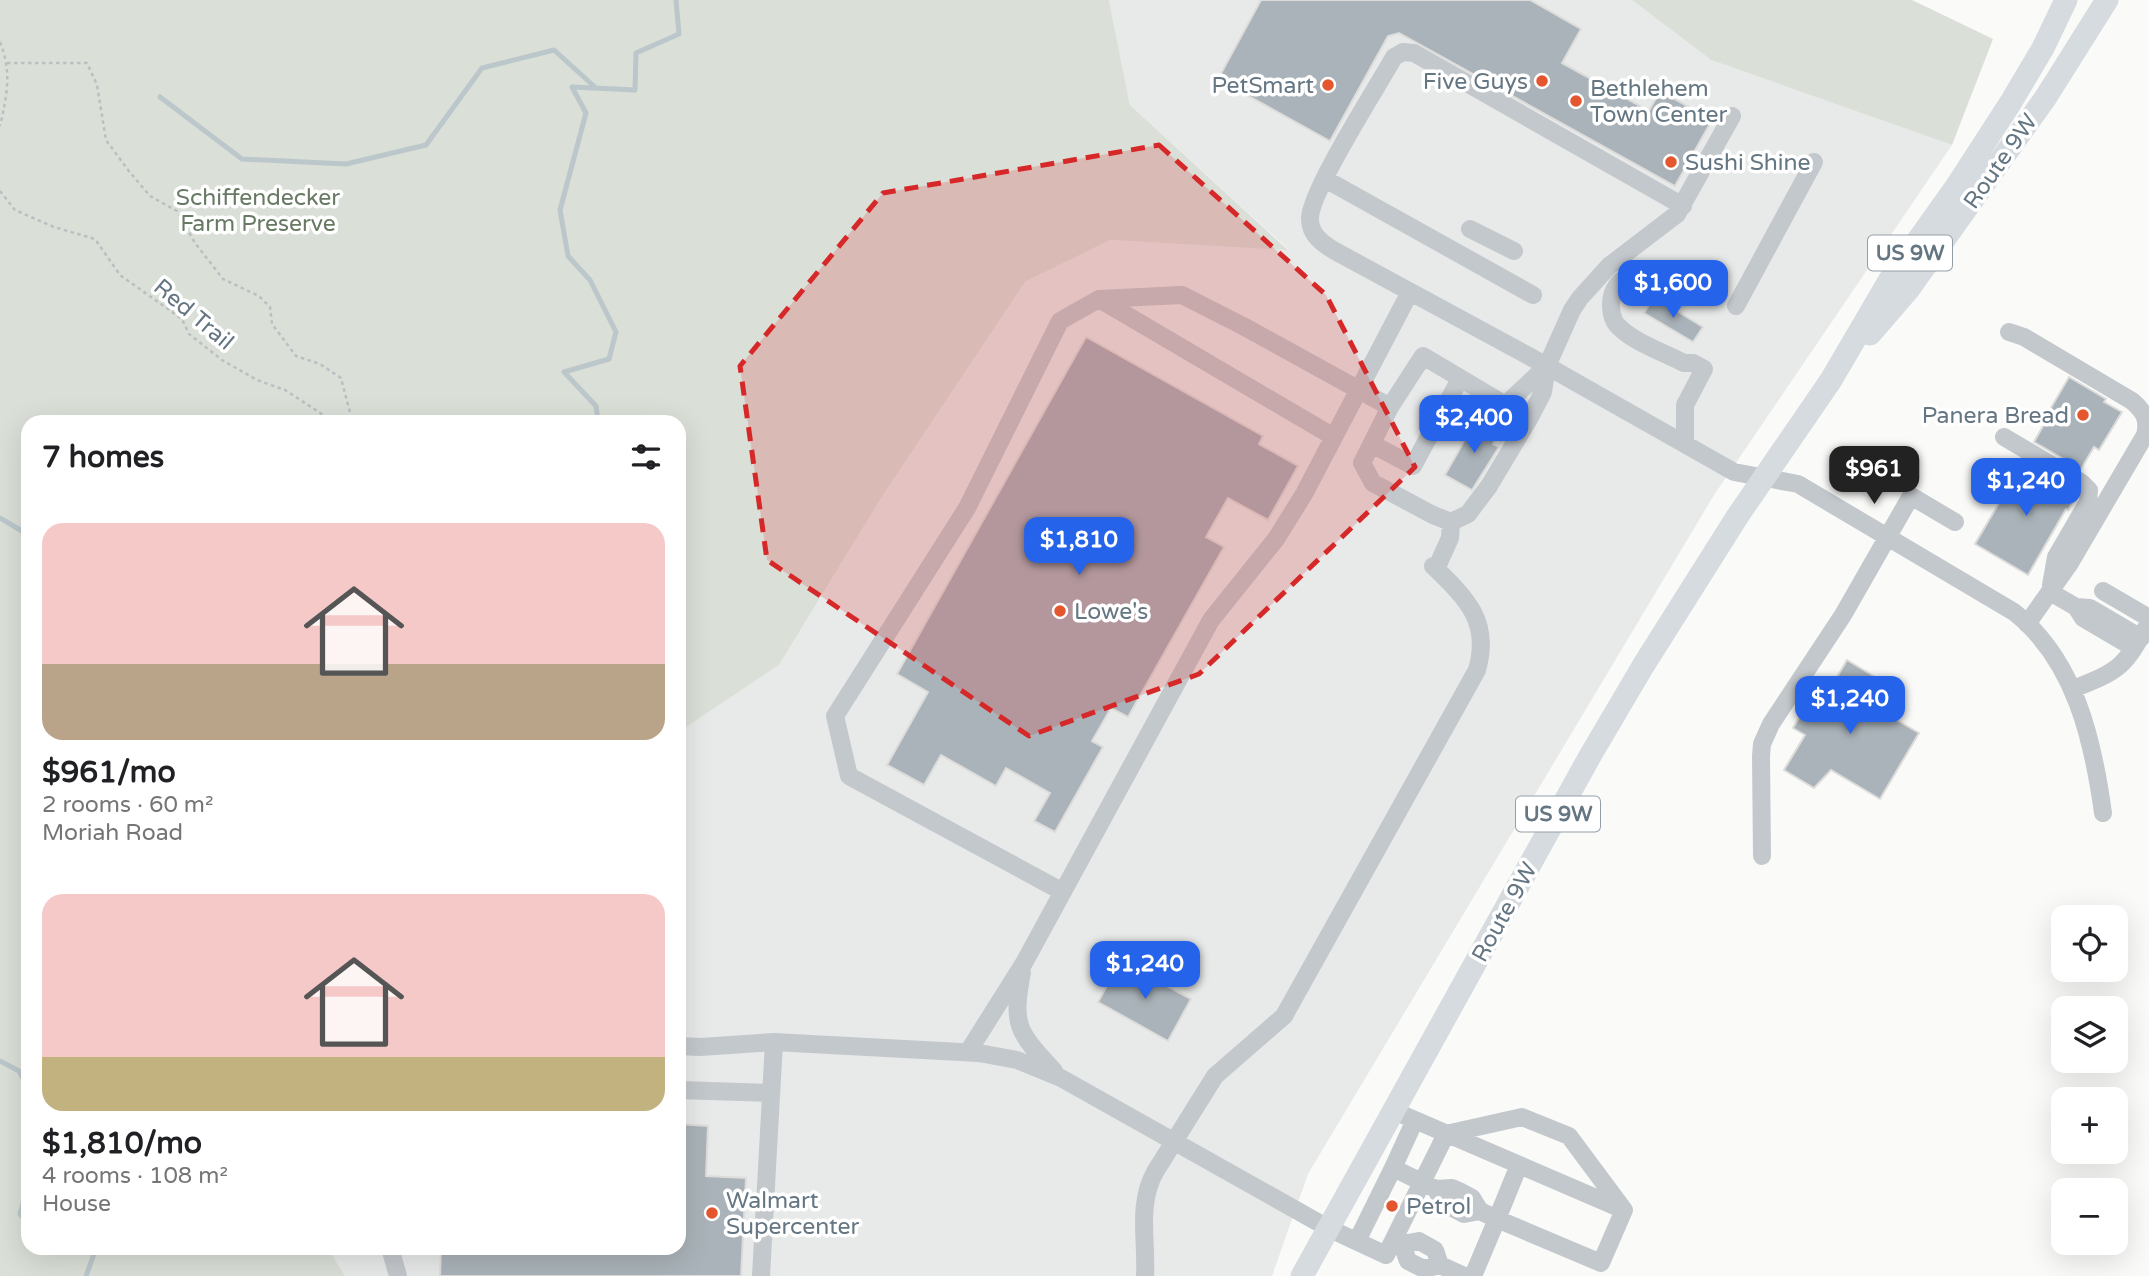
<!DOCTYPE html>
<html lang="en">
<head>
<meta charset="utf-8">
<style>
  :root { --surface:#fff; --page:#f6f6f6; --text:#202124; --muted:#757577; --accent:#2563eb }
  body { margin:0; font-family:"Varela Round",sans-serif; background:var(--page); color:var(--text); height:100vh; display:flex; flex-direction:column; font-size:26px; white-space:nowrap }
  * { box-sizing:border-box; margin:0 }
  p { font-size:23px; color:var(--muted) }
  .icon { flex:none; width:38px; height:38px; fill:none; stroke:currentColor; stroke-width:2; stroke-linecap:round; stroke-linejoin:round }
  .map { position:relative; flex:1; overflow:hidden }
  .sheet { position:absolute; left:21px; top:415px; width:665px; height:840px; display:flex; flex-direction:column; background:var(--surface); border-radius:21px; box-shadow:0 7px 28px #0002 }
  .sheet>* { flex:none }
  .buttons { position:absolute; left:2051px; top:905px; display:grid; gap:14px }
  .buttons a { display:grid; place-items:center; width:77px; height:77px; border-radius:14px; background:var(--surface); box-shadow:0 7px 28px #0002; font-size:35px }
  .price { position:absolute; translate:-50% -60px; padding:0 16px; border-radius:14px; background:var(--accent); color:#fff; font-size:23px; line-height:46px; filter:drop-shadow(0 2px 4px #0008) }
  .price::after { content:''; position:absolute; left:50%; top:42px; width:21px; height:16px; margin-left:-10px; background:inherit; clip-path:polygon(0 0,100% 0,50% 100%) }
  .price.active { background:#222; color:#fff }
  ul { padding:0; list-style:none }
  li { display:grid; align-content:center; gap:14px; height:371px; padding:0 21px }
  li span { display:grid; place-items:center; height:217px; border-radius:21px; color:#555 }
  li>.icon { margin-inline-start:auto }
  span .icon { width:126px; height:126px; fill:#fffc; stroke-width:1 }
  li b { font-size:30px }
  h2 { display:flex; justify-content:space-between; align-items:center; height:84px; padding:0 21px; font-size:30px }
  .map>svg:first-child { display:block }
  .built { fill:#e8e9e9 }
  .green { fill:#dadfd7 }
  .lines { fill:none; stroke-linecap:round; stroke-linejoin:round }
  .stream { stroke:#bbc7cb; stroke-width:5 }
  .building { fill:#aab3b9; stroke:#dcdcda; stroke-width:2 }
  .path { stroke:#bbbfc2; stroke-width:2.5; stroke-dasharray:3.5 3.5; stroke-linecap:butt }
  .minor { stroke:#c3c8cc; stroke-width:18 }
  .major { stroke:#d6dbdf; stroke-width:23 }
  .marked { fill:#d62828; fill-opacity:0.2; stroke:#d62828; stroke-width:5; stroke-dasharray:14 9; stroke-linejoin:round }
  .poi-dot { fill:#e4572e; stroke:#fff; stroke-width:2.5 }
  .labels { text-anchor:middle; stroke-width:7; stroke-linejoin:round; paint-order:stroke }
  .shield { fill:#fff; stroke:#939fa8; stroke-width:2 }
  .shield-label { font-size:21px; font-weight:bold; fill:#657683 }
  .poi-label { font-size:23px; fill:#657683; stroke:#fff; text-anchor:start }
  .street-label { font-size:23px; fill:#657683; stroke:#fff }
  .park-label { font-size:23px; fill:#687a64; stroke:#fff }
</style>
</head>
<body>
<div class="map">
<svg width="2149" height="1276" viewBox="0 0 2149 1276">
  <rect width="100%" height="100%" fill="#fafaf8"/>
  <!-- built -->
  <path class="built" d="M1109 0H1632L1711 60 1952 145 1714 495 1308 1174 1272 1276H345L328 1248H679V732L779 665 883 495 1025 282 1110 240 1288 249 1130 105Z"/>
  <!-- green -->
  <path class="green" d="M0 0H1109L1130 105 1288 250 1110 240 1025 282 883 495 779 665 679 732V422H28V1248H328L345 1276H0Z
    M1632 0H1912L1993 39 1952 145 1711 60Z"/>
  <g class="lines">
    <!-- stream -->
    <path class="stream" d="M160 97 242 159 346 164 426 145 482 68 554 50 596 88
      M598 422 596 406 564 372 609 359 616 332 590 280 568 256 560 210 586 113 572 87 635 90 636 53 679 34 676 0
      M0 518 27 534 28 538
      M0 1061 19 1071 28 1087
      M28 1186 20 1214 28 1224
      M47 1248 50 1252 54 1248
      M86 1276 94 1254 88 1248"/>
  </g>
  <!-- building -->
  <path class="building" d="M1261 0H1530L1581 29 1562 63 1649 111 1660 91 1712 120 1675 186 1399 33 1388 36 1330 141 1218 79Z
    M1654 297 1703 327 1693 342 1644 313Z
    M1086 337 1263 436 1259 444 1298 466 1268 520 1228 498 1206 537 1224 547 1128 717 1111 708 1092 741 1103 747 1055 832 1034 821 1050 793 1006 768 996 786 941 755 924 785 887 765 928 692 897 674Z
    M2069 377 2106 399 2104 402 2122 412 2099 450 2094 447 2081 469 2034 442 2047 419 2045 418Z
    M1477 418 1500 431 1493 444 1499 447 1472 490 1445 475Z
    M2023 462 2077 494 2068 510 2066 509 2028 575 1975 544Z
    M1847 660 1880 680 1866 702 1919 733 1880 799 1831 770 1814 788 1784 770 1805 735 1793 728 1820 683 1830 689Z
    M1121 961 1191 999 1168 1041 1098 1002Z
    M679 1124 708 1126 706 1176 746 1178 741 1276H440L441 1248H679Z"/>
  <g class="lines">
    <!-- path -->
    <path class="path" d="M0 42C12 72 7 96 0 126
      M7 63H87L97 85 106 140 128 170 150 196 177 211 195 243 223 279 259 296 270 307 272 324 296 356 320 364 341 378 351 416V422
      M0 191 15 210 54 227 95 239 120 275 182 319 189 334 222 360 257 380 285 390 331 420 348 422"/>
    <!-- minor -->
    <path class="minor" d="M1325 179 1533 295
      M1683 206 1414 53 1403 52 1394 57C1378 86 1309 193 1310 219 1310 235 1323 244 1335 251L1547 366 1734 472 1798 484 2014 612C2075 660 2093 740 2103 813
      M1470 229 1514 251
      M1675 271C1649 267 1611 271 1611 305 1611 312 1612 319 1617 325 1634 343 1663 352 1684 363H1693L1704 369 1685 405V444
      M1099 299 1334 437
      M1736 306 1814 162
      M2009 332 2024 337 2132 401C2144 411 2149 420 2145 435L2070 563 2027 624
      M1504 406 1547 366
      M1390 407 1362 463 1373 483 1433 515 1451 522 1450 538 1436 569
      M2004 437 2082 483 2089 490 2088 502 2056 557 2051 585
      M1372 444 1413 466 1460 379
      M1451 522 1468 514 1489 486 1529 419 1543 392 1547 366 1572 310 1580 298 1609 266 1677 214 1732 116
      M2103 591 2149 618
      M2050 592 2076 607 2090 608 2141 638
      M2076 607 2083 618 2134 648
      M2073 689C2121 670 2123 668 2149 623
      M1762 856 1761 756 1762 744 1771 724 1843 615 1911 496 1955 522
      M1063 892 849 776 835 716 967 508 1060 321 1099 299 1182 295 1243 326 1390 407 1423 356 1529 419
      M1022 972C1012 1026 1017 1031 1054 1071
      M679 1046 700 1047 774 1042 979 1053 1017 1060 1061 1078 1328 1228 1386 1255 1446 1134 1522 1117 1569 1136 1624 1210
      M968 1052 1024 963 1211 620 1276 539 1304 494 1410 292
      M679 1090 771 1093
      M1394 1111 1624 1210 1601 1263 1497 1219 1473 1276
      M1393 1168 1415 1120
      M1436 1189 1443 1203 1464 1214 1480 1211 1497 1219 1519 1165
      M1395 1239 1402 1244 1419 1241 1435 1250 1440 1265
      M1357 1241 1393 1168 1436 1189 1452 1188 1459 1191 1472 1198 1480 1211
      M1402 1244 1408 1261 1424 1269 1440 1265 1464 1276
      M390 1248 398 1276
      M761 1276 774 1042
      M1145 1276C1147 1240 1137 1205 1155 1172L1215 1076 1284 1016 1477 670C1491 621 1466 598 1433 566"/>
    <!-- major -->
    <path class="major" d="M1870 334 1908 290 2046 97 2107 0
      M1302 1276 1590 756 1643 666 1737 517 1831 380 1889 281 1956 187 2011 102 2043 48 2066 0"/>
  </g>
  <!-- marked area -->
  <path class="marked" d="M1159 145 1326 295 1415 467 1199 674 1029 736 767 560 740 366 883 193Z"/>
  <!-- markers -->
  <g class="poi-dot">
    <circle cx="1542" cy="81" r="7"/>
    <circle cx="1328" cy="85" r="7"/>
    <circle cx="1576" cy="101" r="7"/>
    <circle cx="1671" cy="162" r="7"/>
    <circle cx="2083" cy="415" r="7"/>
    <circle cx="1060" cy="611" r="7"/>
    <circle cx="1392" cy="1206" r="7"/>
    <circle cx="712" cy="1213" r="7"/>
  </g>
  <g class="labels">
    <!-- shield labels -->
    <g class="shield">
      <rect x="1868" y="235.5" width="84" height="35" rx="5"/>
      <rect x="1516" y="796.5" width="84" height="35" rx="5"/>
    </g>
    <g class="shield-label">
      <text x="1910" y="260">US 9W</text>
      <text x="1558" y="821">US 9W</text>
    </g>
    <!-- poi labels -->
    <g class="poi-label">
      <text x="1528" y="89" text-anchor="end">Five Guys</text>
      <text x="1314" y="93" text-anchor="end">PetSmart</text>
      <text x="1590" y="96">Bethlehem<tspan x="1590" dy="26">Town Center</tspan></text>
      <text x="1685" y="170">Sushi Shine</text>
      <text x="2069" y="423" text-anchor="end">Panera Bread</text>
      <text x="1074" y="619">Lowe's</text>
      <text x="726" y="1208">Walmart<tspan x="726" dy="26">Supercenter</tspan></text>
      <text x="1406" y="1214">Petrol</text>
    </g>
    <!-- street labels -->
    <g class="street-label">
      <text transform="translate(2000 161) rotate(-55)" y="8">Route 9W</text>
      <text transform="translate(194 314) rotate(40)" y="8">Red Trail</text>
      <text transform="translate(1504 912) rotate(-61)" y="8">Route 9W</text>
    </g>
    <!-- park labels -->
    <g class="park-label">
      <text x="258" y="205">Schiffendecker<tspan x="258" dy="26">Farm Preserve</tspan></text>
    </g>
  </g>
</svg>
<div class="buttons">
<a><svg class="icon" aria-label="locate" viewBox="0 0 24 24"><circle cx="12" cy="12" r="6"/><path d="M12 2v4M12 18v4M2 12h4M18 12h4"/></svg></a>
<a><svg class="icon" aria-label="layers" viewBox="0 0 24 24"><path d="M12 4l9 5-9 5-9-5zM3 14l9 5 9-5"/></svg></a>
<a>+</a>
<a>−</a>
</div>
<b class="price" style="left:1673px;top:320px">$1,600</b>
<b class="price" style="left:1474px;top:455px">$2,400</b>
<b class="price active" style="left:1874px;top:506px">$961</b>
<b class="price" style="left:2026px;top:518px">$1,240</b>
<b class="price" style="left:1079px;top:577px">$1,810</b>
<b class="price" style="left:1850px;top:736px">$1,240</b>
<b class="price" style="left:1145px;top:1001px">$1,240</b>
<section class="sheet">
<h2>7 homes<svg class="icon" aria-label="filters" viewBox="0 0 24 24"><path d="M4 7h16M4 17h16"/><circle cx="9" cy="7" r="2"/><circle cx="15" cy="17" r="2"/></svg></h2>
<ul>
<li><span style="background:linear-gradient(#f6c9c9 65%,#b9a48a 0)"><svg class="icon" aria-label="home" viewBox="0 0 24 24"><path d="M3 11l9-7 9 7M6 9v11h12V9"/></svg></span><div><b>$961/mo</b><p>2 rooms · 60 m²</p><p>Moriah Road</p></div></li>
<li><span style="background:linear-gradient(#f6c9c9 75%,#c2b280 0)"><svg class="icon" aria-label="home" viewBox="0 0 24 24"><path d="M3 11l9-7 9 7M6 9v11h12V9"/></svg></span><div><b>$1,810/mo</b><p>4 rooms · 108 m²</p><p>House</p></div></li>
</ul>
</section>
</div>
</body>
</html>
